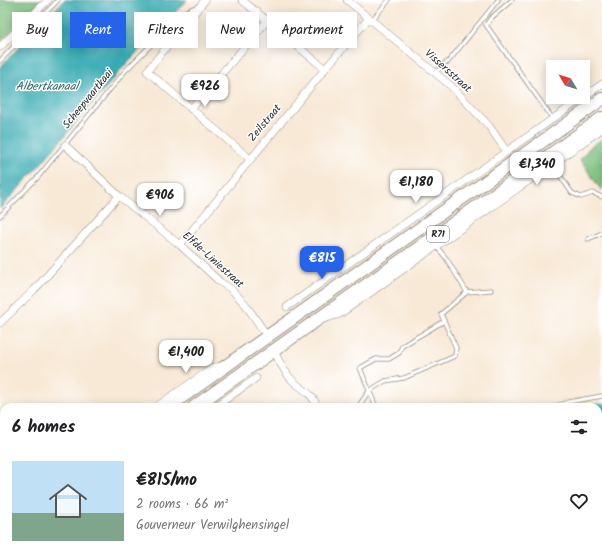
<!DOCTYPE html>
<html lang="en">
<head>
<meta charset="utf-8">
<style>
	:root { --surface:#fff; --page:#f2f2f2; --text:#202124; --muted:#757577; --accent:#2563eb }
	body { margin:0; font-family:Kalam,sans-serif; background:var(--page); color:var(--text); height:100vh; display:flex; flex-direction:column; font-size:15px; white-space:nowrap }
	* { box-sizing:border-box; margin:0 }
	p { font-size:13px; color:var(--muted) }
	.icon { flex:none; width:22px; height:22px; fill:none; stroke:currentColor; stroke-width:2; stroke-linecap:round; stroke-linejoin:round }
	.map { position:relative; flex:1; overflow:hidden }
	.side { position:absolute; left:0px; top:403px; width:602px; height:156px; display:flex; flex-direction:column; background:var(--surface); border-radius:12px 12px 0 0; box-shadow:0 2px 10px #0003 }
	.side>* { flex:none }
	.top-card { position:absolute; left:12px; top:12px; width:400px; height:36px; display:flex; gap:8px }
	.needle { width:26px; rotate:308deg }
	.buttons { position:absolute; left:546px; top:60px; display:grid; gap:8px }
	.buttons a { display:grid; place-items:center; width:44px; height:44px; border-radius:0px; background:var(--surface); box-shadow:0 2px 10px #0003; font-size:20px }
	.price { position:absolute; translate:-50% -34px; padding:0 9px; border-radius:8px; background:#fff; color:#222; font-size:13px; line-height:26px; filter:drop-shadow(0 1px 2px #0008) }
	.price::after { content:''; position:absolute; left:50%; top:24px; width:12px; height:9px; margin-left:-6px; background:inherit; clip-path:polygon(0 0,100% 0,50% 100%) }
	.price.on { background:var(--accent); color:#fff }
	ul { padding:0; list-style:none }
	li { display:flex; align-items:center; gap:12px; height:100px; padding:0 12px }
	li span { display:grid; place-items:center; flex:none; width:112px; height:80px; border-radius:0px; color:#555 }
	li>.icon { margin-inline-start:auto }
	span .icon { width:48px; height:48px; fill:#fffc; stroke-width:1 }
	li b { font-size:17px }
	h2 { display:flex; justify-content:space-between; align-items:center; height:48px; padding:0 12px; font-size:17px }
	.chip { padding:0 14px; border-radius:0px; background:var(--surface); box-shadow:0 2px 10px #0003; font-size:14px; line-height:36px }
	.chip.on { background:var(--accent); color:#fff }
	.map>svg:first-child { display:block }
	.green { fill:#9bde95; stroke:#638460 }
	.forest { fill:#7cbd7e; stroke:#547454 }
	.water { fill:#38abb2; stroke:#326b6e }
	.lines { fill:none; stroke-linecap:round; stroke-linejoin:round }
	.river { stroke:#38abb2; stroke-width:13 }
	.service-casing { stroke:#928a80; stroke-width:5 }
	.minor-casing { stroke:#928a80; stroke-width:8 }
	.trunk-casing { stroke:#928a80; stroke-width:14 }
	.service { stroke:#fff; stroke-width:3.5 }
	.minor { stroke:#fff; stroke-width:7 }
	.trunk { stroke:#fff; stroke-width:12 }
	.labels { text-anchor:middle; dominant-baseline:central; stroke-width:3; stroke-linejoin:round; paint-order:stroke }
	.shield { fill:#fff; stroke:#6b6b6b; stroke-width:1 }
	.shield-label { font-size:10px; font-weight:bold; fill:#2b2b2b }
	.street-label { font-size:11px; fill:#2b2b2b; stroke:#fff }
	.water-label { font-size:12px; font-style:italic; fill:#316568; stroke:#fff }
</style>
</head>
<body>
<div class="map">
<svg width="602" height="559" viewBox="0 0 602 559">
	<rect width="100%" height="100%" fill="#fff"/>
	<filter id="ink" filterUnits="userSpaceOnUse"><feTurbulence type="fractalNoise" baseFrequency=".025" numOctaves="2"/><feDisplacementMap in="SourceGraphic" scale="8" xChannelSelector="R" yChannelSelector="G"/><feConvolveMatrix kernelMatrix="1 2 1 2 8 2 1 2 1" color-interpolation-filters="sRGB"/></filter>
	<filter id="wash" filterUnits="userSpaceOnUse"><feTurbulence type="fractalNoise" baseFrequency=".012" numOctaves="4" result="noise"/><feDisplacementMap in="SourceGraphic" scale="16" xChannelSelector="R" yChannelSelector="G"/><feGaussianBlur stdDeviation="0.9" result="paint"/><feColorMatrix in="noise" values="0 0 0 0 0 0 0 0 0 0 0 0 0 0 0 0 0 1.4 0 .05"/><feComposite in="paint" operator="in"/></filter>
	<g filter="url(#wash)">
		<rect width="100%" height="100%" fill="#f8e9d6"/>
		<path class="green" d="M602,421V559H454L452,555H598V422Z"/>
		<path class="forest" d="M0,0H43L0,42Z
			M602,139V191L580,160L589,148Z
			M471,555H504L494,559H471Z"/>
		<path class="water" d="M64,0H187L127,63L39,166L0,209V67Z"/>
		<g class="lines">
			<path class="river" d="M598,410H602
				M302,559L309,555"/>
		</g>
	</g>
	<g filter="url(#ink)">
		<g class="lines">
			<defs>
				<path id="service" d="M512,0L491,18L486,25L553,119
					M372,20L389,0
					M0,61L58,0
					M436,73L443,64L448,62L498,0
					M552,164L572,193L581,197L593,193L602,197
					M0,216L38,177L126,70L184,12L198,6
					M588,239L602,233
					M467,292L491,290
					M358,407L369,391L385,381L404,378L455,356L456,348L441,314L467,292L446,258L436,246
					M376,407L360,368L376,359H389L399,353L402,346L444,321
					M553,407L568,402L602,396
					M0,420L4,424
					M142,559L140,557L143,555"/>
				<path id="minor" d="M205,0L147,71L250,159
					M242,0L325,69
					M347,0L451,86L489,126L507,152
					M0,47L48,0
					M191,109L267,21
					M65,145L119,196L180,245L220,282L231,289L246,305L267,336
					M180,245L325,69L369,18
					M287,307L602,84
					M324,319L340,314L602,129
					M0,323L35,289L119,196
					M274,351C279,361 284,372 292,380C301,389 313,393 317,407
					M156,407L214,367L223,366
					M215,407L256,378
					M0,510L4,507
					M365,555L367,559
					M0,559L6,555"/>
				<path id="trunk" d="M168,407L602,99
					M194,407L602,118
					M0,526L4,523
					M0,544L4,542"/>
			</defs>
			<use href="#service" class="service-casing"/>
			<use href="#minor" class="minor-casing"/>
			<use href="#trunk" class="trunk-casing"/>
			<use href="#service" class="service"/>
			<use href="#minor" class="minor"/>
			<use href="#trunk" class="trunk"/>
		</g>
	</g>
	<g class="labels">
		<rect class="shield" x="427" y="226" width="22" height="16" rx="3"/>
		<g class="shield-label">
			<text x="438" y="234">R71</text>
		</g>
		<g class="street-label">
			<text transform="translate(448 71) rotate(42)">Vissersstraat</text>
			<text transform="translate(88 99) rotate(-51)">Scheepvaartkaai</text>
			<text transform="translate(265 123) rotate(-50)">Zeilstraat</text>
			<text transform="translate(213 260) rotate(42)">Elfde-Liniestraat</text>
		</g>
		<g class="water-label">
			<text x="47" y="86">Albertkanaal</text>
		</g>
	</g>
</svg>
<div class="buttons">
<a><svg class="needle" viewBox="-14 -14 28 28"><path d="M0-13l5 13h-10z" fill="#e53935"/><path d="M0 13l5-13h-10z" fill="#757577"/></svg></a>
</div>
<b class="price" style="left:205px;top:108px">€926</b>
<b class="price" style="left:537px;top:186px">€1,340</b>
<b class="price" style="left:416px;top:204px">€1,180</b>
<b class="price" style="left:160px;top:217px">€906</b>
<b class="price on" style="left:322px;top:280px">€815</b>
<b class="price" style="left:186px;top:374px">€1,400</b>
<div class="top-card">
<a class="chip">Buy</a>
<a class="chip on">Rent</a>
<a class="chip">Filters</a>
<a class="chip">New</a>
<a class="chip">Apartment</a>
</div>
<section class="side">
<h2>6 homes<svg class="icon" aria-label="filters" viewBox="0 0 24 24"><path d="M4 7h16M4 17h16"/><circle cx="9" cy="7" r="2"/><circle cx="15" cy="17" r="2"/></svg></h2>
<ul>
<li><span style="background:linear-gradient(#bfe0f5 65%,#7fa58c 0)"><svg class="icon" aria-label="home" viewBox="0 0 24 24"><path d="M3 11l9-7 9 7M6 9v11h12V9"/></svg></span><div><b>€815/mo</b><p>2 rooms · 66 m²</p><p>Gouverneur Verwilghensingel</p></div><svg class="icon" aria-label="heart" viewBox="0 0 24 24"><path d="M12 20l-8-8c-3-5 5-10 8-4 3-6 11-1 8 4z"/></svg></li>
</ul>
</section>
</div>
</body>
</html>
